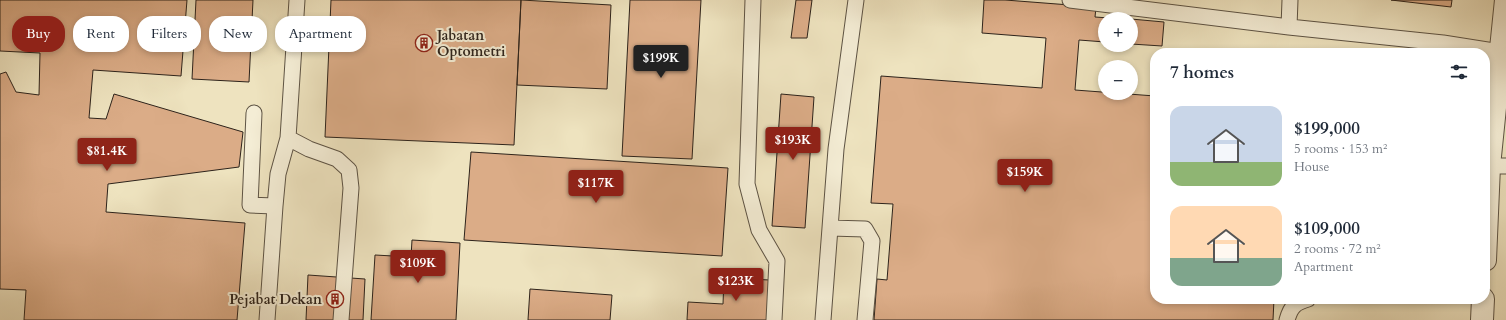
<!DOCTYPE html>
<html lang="en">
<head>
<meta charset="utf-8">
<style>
	:root { --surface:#fff; --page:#f2f2f3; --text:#1f2937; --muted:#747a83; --accent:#8f2418 }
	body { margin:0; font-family:Cardo,serif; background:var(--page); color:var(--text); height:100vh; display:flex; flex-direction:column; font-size:15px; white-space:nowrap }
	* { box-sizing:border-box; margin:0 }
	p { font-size:13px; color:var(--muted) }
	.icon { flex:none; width:22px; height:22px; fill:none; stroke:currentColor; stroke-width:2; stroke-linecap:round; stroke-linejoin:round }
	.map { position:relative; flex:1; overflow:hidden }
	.drawer { position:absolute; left:1150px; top:48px; width:340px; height:256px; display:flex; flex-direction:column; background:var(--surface); border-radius:16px; box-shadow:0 2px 6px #0003 }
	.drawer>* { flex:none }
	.top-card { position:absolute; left:12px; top:16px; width:380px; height:36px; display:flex; gap:8px }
	.controls { position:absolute; left:1098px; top:12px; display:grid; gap:8px }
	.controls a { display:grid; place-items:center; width:40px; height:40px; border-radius:50%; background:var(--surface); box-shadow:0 2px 6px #0003; font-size:20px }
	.price { position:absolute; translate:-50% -34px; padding:0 9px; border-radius:4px; background:var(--accent); color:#fff; font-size:13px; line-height:26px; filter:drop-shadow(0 1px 2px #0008) }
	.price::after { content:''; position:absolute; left:50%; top:24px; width:12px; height:9px; margin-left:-6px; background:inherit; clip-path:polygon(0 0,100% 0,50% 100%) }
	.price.selected { background:#222; color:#fff }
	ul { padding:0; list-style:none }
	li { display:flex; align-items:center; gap:12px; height:100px; padding:0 20px }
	li span { display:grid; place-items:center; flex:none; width:112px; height:80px; border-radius:12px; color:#555 }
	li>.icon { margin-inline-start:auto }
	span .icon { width:48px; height:48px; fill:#fffc; stroke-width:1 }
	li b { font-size:17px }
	h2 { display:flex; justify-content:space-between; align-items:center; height:48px; padding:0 20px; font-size:17px }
	.chip { padding:0 14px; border-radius:16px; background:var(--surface); box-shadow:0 2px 6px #0003; font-size:14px; line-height:36px }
	.chip.selected { background:var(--accent); color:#fff }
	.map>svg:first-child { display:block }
	.building { fill:#dbac87; stroke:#2d231b }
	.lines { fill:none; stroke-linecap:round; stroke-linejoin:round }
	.service-casing { stroke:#5d5344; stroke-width:17 }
	.minor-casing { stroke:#5d5344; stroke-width:24 }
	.service { stroke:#f4edd5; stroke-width:15 }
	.minor { stroke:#f4edd5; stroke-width:22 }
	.labels { text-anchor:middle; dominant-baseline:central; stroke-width:4; stroke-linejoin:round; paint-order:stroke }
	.poi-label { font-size:14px; font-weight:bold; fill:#2d231b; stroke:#f4edd5; text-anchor:start }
</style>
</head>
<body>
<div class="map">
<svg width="1506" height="320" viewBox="0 0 1506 320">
	<rect width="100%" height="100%" fill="#eee3bf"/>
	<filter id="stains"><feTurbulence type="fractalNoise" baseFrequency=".005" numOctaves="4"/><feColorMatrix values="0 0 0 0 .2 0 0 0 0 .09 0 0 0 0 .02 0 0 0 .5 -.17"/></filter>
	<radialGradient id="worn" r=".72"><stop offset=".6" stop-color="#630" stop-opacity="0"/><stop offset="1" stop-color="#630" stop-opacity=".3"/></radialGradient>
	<path class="building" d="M0,0H187L181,76L93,70L89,118L106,119L114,94L243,132L239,167L108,184L106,212L245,223L237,320H24L26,290L0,289V74L6,72L16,92L39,95L40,53L0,51Z
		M196,0H253L249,82L192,79Z
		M331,0H521L514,145L325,137Z
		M521,0L611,5L607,89L517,85Z
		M630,0H701L692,159L622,156Z
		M796,0H812L807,38H791Z
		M984,0H1005L1096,7L1095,17L1124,19H1105V42L1079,40L1075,90L1155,96V299H1274L1273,320H874L877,279L887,280L893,204L871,203L881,76L1042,88L1046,38L982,33Z
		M1391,0H1452L1451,7Z
		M1131,19L1164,22L1162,46L1131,44Z
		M781,94L814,97L805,228L772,226Z
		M471,152L728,168L722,256L464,240Z
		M412,240L460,243L456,320H371L375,255L411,257Z
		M308,275L365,279L363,320H306Z
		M724,278L770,280L768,320H687L688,302L723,304Z
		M530,289L612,295L610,320H528Z"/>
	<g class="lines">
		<defs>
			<path id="service" d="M753,0L747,184L759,230L777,261L774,320
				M1070,0L1289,27L1443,43L1500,52
				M1289,27L1290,0
				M254,113L250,205L275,206L267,320
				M288,138L309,149L337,159L349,170L351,188L341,320
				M1489,166H1506
				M275,206L278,174L288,138L297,0
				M830,228L865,229L872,241L865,320
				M823,320L836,149L856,0
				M1287,320C1291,306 1295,303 1308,299"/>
			<path id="minor" d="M1485,260L1489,166L1506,0
				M1482,320L1483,299"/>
		</defs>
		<use href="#service" class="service-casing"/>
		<use href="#minor" class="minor-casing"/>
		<use href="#service" class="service"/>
		<use href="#minor" class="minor"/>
	</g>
	<defs>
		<symbol id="building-ring" viewBox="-11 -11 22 22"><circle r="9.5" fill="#f4edd5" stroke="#8f2418" stroke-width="1.5"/><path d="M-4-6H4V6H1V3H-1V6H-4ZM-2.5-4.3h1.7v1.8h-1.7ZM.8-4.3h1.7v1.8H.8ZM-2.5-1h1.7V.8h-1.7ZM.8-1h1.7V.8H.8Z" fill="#8f2418"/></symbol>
	</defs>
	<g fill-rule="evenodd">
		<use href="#building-ring" x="414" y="33" width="20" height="20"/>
		<use href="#building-ring" x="325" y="289" width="20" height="20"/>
	</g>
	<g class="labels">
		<g class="poi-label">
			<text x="437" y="35">Jabatan<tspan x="437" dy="16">Optometri</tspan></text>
			<text x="322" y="299" text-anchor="end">Pejabat Dekan</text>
		</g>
	</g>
	<rect width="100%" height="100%" filter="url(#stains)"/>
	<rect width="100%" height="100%" fill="url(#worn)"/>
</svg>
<div class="controls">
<a>+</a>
<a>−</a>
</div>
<b class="price selected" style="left:661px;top:79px">$199K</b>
<b class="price" style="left:793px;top:161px">$193K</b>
<b class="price" style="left:107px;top:172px">$81.4K</b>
<b class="price" style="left:1025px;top:193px">$159K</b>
<b class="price" style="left:596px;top:204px">$117K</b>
<b class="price" style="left:418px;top:284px">$109K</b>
<b class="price" style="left:736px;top:302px">$123K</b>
<div class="top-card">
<a class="chip selected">Buy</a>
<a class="chip">Rent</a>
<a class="chip">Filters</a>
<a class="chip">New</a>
<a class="chip">Apartment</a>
</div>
<section class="drawer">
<h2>7 homes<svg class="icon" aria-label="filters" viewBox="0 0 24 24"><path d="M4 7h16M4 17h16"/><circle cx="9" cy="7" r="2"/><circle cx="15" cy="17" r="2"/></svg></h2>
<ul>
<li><span style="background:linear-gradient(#c9d6e8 70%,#8fb573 0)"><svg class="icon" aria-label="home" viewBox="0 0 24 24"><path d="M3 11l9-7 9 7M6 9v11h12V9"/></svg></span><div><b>$199,000</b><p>5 rooms · 153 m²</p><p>House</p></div></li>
<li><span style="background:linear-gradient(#ffd9b3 65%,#7fa58c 0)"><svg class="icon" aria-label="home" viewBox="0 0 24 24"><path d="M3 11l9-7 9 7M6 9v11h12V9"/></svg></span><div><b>$109,000</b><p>2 rooms · 72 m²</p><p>Apartment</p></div></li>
</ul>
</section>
</div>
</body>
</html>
